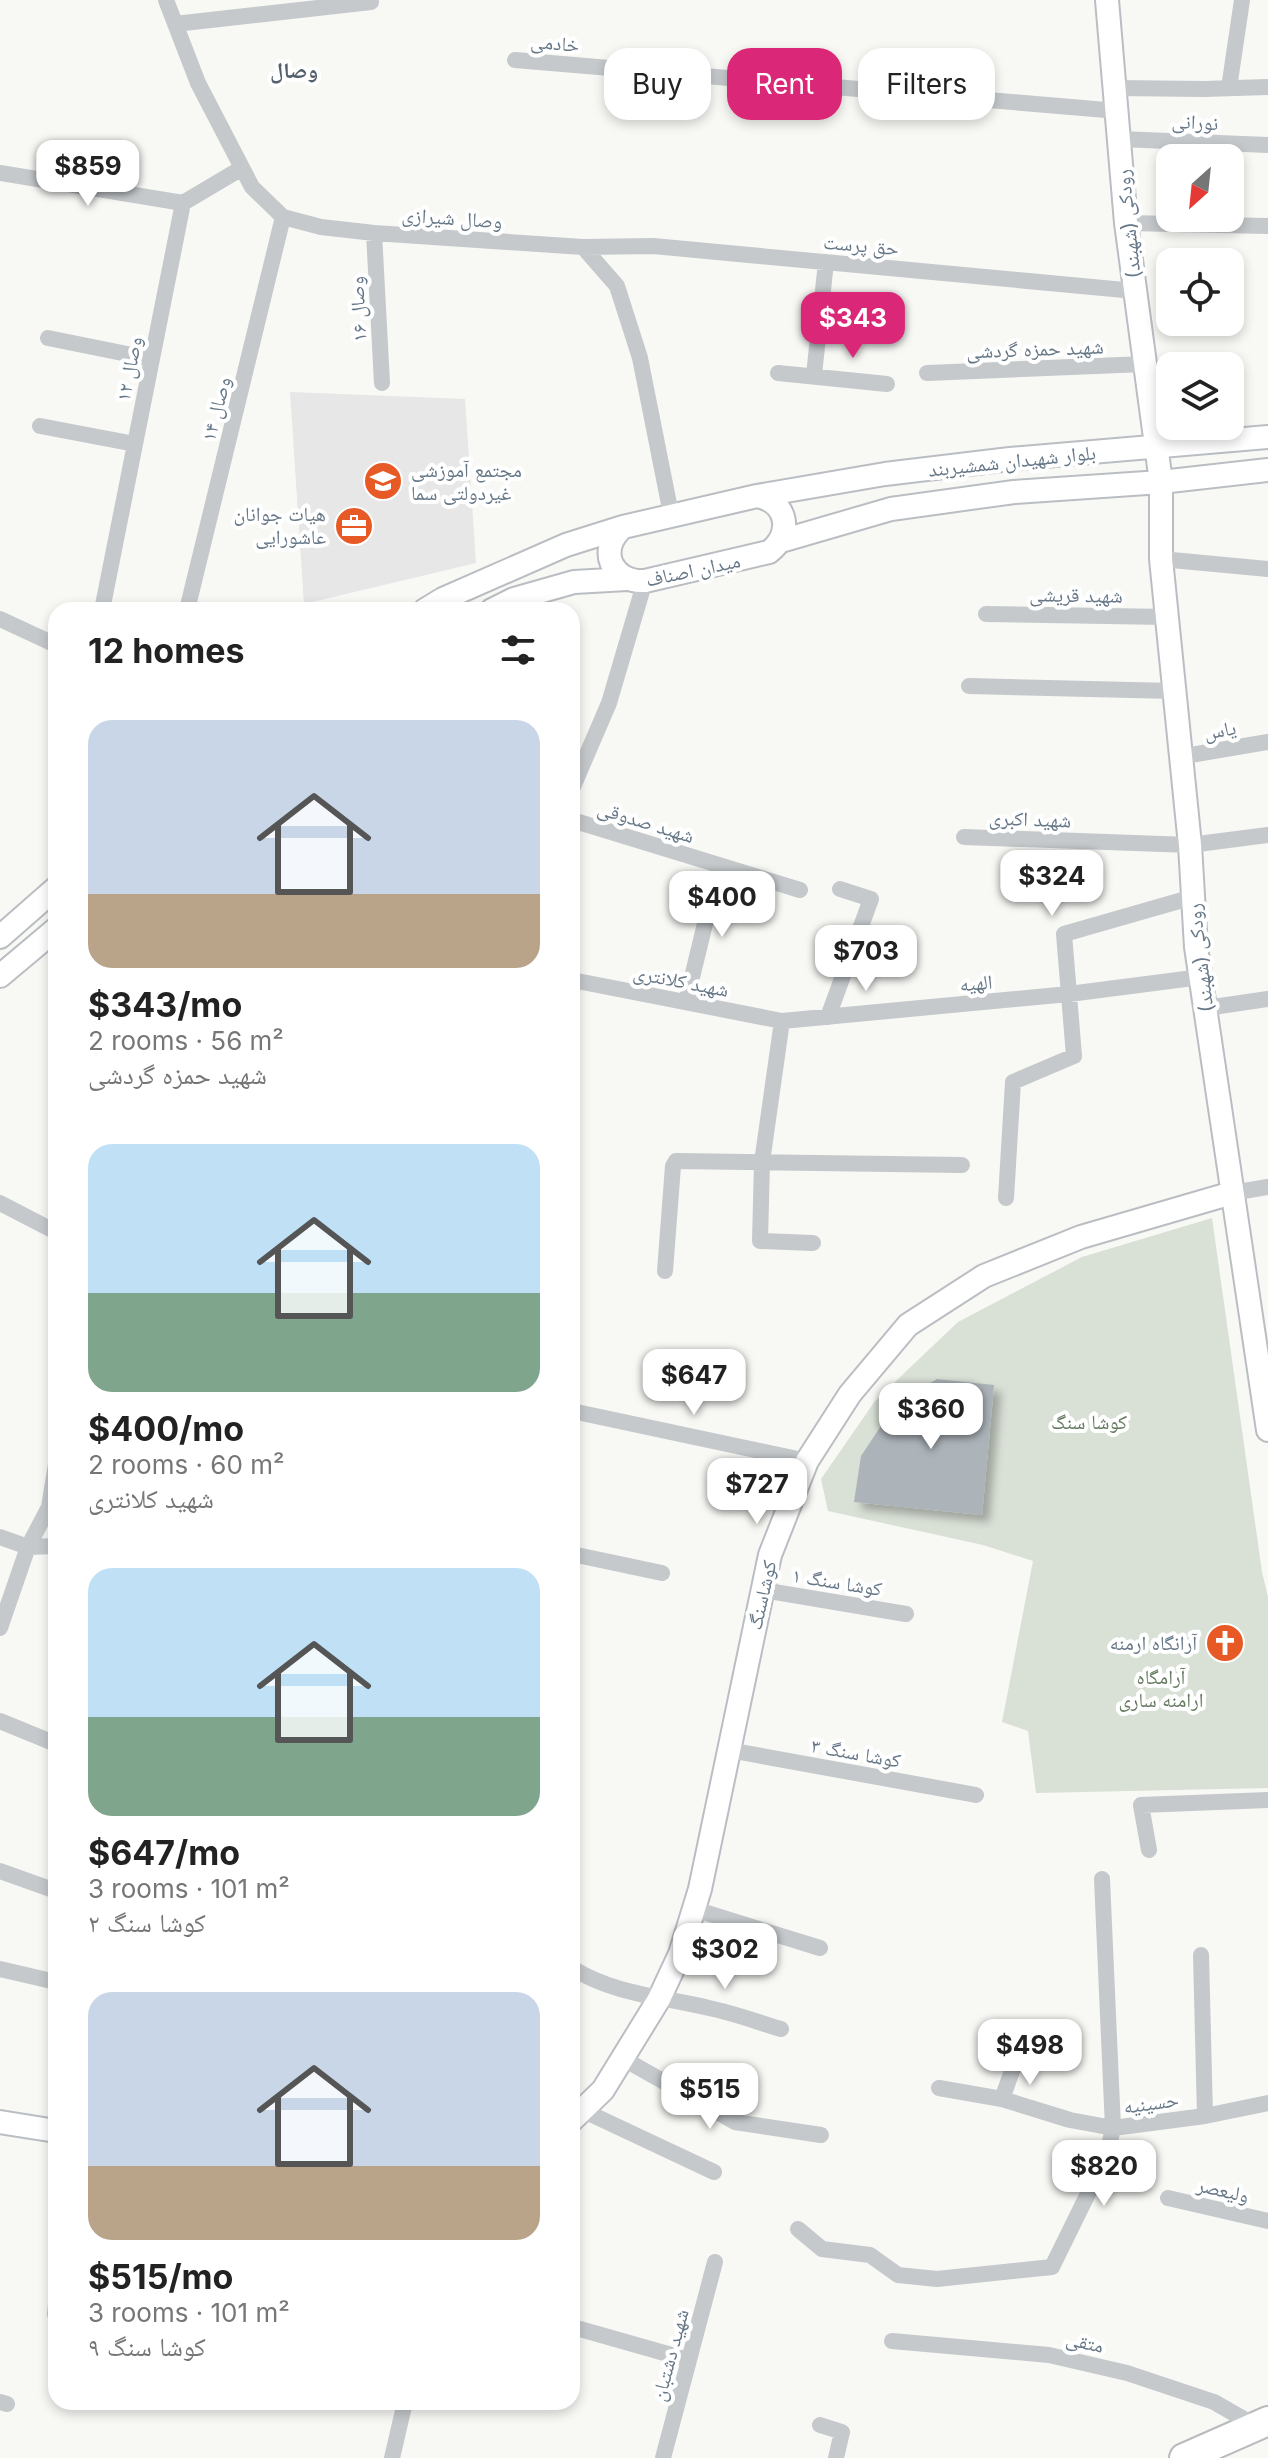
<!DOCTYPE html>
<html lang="en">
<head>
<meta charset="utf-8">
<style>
	:root { --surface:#fff; --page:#f6f6f6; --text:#222; --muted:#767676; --accent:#db2777 }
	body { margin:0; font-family:Inter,"Noto Naskh Arabic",sans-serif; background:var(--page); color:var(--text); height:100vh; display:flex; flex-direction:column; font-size:30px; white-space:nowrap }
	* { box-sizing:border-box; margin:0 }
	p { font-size:26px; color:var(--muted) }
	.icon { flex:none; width:44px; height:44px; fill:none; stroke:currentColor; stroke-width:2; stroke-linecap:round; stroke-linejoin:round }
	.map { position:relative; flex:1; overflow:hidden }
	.panel { position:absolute; left:48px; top:602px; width:532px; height:1808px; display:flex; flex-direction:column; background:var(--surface); border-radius:24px; box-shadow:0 4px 12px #0003 }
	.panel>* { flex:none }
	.guide { position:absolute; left:604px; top:48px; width:544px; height:72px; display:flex; gap:16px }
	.needle { width:52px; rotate:207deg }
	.buttons { position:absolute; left:1156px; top:144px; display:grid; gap:16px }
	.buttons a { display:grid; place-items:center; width:88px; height:88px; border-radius:16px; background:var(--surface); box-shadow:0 4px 12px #0003; font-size:40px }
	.price { position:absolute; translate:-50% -68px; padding:0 18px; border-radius:16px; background:#fff; color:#222; font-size:26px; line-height:52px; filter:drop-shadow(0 2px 4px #0008) }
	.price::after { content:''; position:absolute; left:50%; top:48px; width:24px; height:18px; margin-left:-12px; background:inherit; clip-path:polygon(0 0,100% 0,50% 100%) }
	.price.selected { background:var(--accent); color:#fff }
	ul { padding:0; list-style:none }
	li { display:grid; align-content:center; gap:16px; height:424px; padding:0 40px }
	li span { display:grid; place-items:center; height:248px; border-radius:24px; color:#555 }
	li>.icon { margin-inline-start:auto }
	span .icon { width:144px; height:144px; fill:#fffc; stroke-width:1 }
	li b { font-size:34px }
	h2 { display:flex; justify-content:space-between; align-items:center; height:96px; padding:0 40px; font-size:34px }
	.chip { padding:0 28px; border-radius:24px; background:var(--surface); box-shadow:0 4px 12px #0003; font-size:28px; line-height:72px }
	.chip.selected { background:var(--accent); color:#fff }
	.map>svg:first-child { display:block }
	.built { fill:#e6e7e6 }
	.green { fill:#d9e0d6 }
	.building { fill:#acb4ba; filter:url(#shadow) }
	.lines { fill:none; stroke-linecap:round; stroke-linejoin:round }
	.secondary-casing { stroke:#babec3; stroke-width:26 }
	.highway-casing { stroke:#b8bbbe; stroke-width:32 }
	.street { stroke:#c5c9cc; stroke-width:16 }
	.secondary { stroke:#fff; stroke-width:22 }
	.highway { stroke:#fff; stroke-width:28 }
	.labels { text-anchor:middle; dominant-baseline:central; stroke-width:8; stroke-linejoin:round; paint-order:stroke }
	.street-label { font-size:20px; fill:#667787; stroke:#fff }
	.poi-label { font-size:20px; fill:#667787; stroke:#fff; text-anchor:end }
	.park-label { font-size:20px; fill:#657961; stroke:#fff }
	.neighbourhood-label { font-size:22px; font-weight:bold; fill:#54606c; stroke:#fff }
</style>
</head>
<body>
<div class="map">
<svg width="1268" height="2458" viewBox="0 0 1268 2458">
	<defs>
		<filter id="shadow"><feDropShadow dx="7" dy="7" stdDeviation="4" flood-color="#0004"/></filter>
	</defs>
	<rect width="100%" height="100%" fill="#f8f8f5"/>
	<path class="built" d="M290,392L465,399L476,563L304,604Z"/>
	<path class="green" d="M1212,1218L1262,1572L1268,1597V1788L1036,1793L1028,1731L1002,1722L1033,1561L983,1545L828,1511L821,1479L875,1401L958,1322L1082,1257Z"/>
	<path class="building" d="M937,1379L994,1385L982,1515L854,1502L861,1456L895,1405Z"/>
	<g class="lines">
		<defs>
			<path id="secondary" d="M1107,0L1126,223L1161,482V559L1190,845L1196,947L1268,1430
				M757,496L885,474L1010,459L1268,437
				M757,496C788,502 793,534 769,552L645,581C611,583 597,549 623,527Z
				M781,541L891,509L1014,492L1161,482L1268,470
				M425,610L443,599L566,545L623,527
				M492,610L514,599L574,582L627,579
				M0,937L56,888
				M0,976L56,929
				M572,2120L603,2090L659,1999L680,1954L700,1889L770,1555L807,1461L850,1394L908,1325L984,1276L1081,1237L1232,1193
				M0,2122L56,2131"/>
			<path id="highway" d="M1184,2458L1268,2421"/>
		</defs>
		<use href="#secondary" class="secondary-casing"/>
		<use href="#highway" class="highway-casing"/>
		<path class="street" d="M166,0L198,83L252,187L283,217L321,227L374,233L583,247L653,246L1135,291
			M175,24L371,2
			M515,60L1118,111
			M1116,88L1204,89L1268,87
			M1229,88L1242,0
			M1120,139L1268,145
			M0,173L183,203
			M1126,223L1268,226
			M374,233L382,383
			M583,247L617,286L640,358L671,514
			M48,338L152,359
			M778,373L887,384
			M927,373L1145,364
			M814,375L826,262
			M40,426L135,444
			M1161,559L1268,569
			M102,610L183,203L242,168
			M187,610L283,217
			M986,614L1167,617
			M0,619L56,645
			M969,686L1173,691
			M1179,757L1268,742
			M572,789L609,703L645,581
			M572,820L800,890
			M964,837L1190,845L1268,835
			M572,980L782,1021
			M686,1002L719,866
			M1206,1008L1268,999
			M828,1017L871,899L840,889
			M1232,1193L1268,1187
			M1006,1198L1013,1082L1074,1056L1064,934L1193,897
			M0,1203L56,1232
			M813,1243L760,1241L762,1162L782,1021L1069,994L1201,977
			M665,1271L673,1166L676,1161L962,1165
			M572,1411L807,1461
			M0,1537L28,1547L56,1546
			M572,1554L662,1573
			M762,1590L906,1614
			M0,1628L28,1547L49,1507L56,1464
			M0,1721L56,1744
			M729,1750L976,1795
			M1149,1850L1141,1805L1268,1800
			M0,1871L56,1891
			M694,1909L820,1948
			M1201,1955L1205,2116
			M572,1968C613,1994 663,1997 709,2008C734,2013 757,2022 781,2029
			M0,1969L56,1982
			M622,2058L735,2122L821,2135
			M939,2088L1002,2099L1070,2120L1113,2128L1102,1879
			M1002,2099L1017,2057
			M582,2110L714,2172
			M1168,2198L1268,2221
			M798,2229L822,2249L870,2255L898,2275L937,2279L1052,2267L1107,2155L1113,2128L1205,2116L1268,2103
			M55,2314L56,2304
			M580,2329L689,2360
			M892,2341L1049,2355L1127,2373L1214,2402L1256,2426
			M0,2402L7,2404
			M820,2425L842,2432L836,2458
			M392,2458L405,2402
			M663,2458L715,2262"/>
		<use href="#secondary" class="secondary"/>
		<use href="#highway" class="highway"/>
	</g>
	<defs>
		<symbol id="university-disc" viewBox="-11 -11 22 22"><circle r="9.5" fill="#e75a26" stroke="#fff"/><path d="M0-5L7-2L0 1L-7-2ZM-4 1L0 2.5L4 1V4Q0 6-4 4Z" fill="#fff"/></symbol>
		<symbol id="office-disc" viewBox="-11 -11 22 22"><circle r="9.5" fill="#e75a26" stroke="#fff"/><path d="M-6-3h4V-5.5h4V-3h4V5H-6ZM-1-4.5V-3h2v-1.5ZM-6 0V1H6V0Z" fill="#fff"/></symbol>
		<symbol id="church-disc" viewBox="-11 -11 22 22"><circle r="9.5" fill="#e75a26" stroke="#fff"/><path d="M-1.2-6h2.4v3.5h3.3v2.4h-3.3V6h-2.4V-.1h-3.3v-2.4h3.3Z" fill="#fff"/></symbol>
	</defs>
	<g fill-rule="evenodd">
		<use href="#university-disc" x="361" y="459" width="44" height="44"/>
		<use href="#office-disc" x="332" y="504" width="44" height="44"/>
		<use href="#church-disc" x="1203" y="1621" width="44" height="44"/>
	</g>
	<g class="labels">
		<g class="street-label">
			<text transform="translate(555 43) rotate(5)">خادمی</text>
			<text transform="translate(1195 122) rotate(3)">نورانی</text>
			<text transform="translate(452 218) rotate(4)">وصال شیرازی</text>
			<text transform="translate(1128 224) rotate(-96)">رودکی (شهبند)</text>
			<text transform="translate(861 245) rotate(5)">حق پرست</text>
			<text transform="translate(358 309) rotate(-93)">وصال ۱۶</text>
			<text transform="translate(1035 349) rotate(-2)">شهید حمزه گردشی</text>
			<text transform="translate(129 369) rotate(-79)">وصال ۱۲</text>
			<text transform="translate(216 409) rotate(-76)">وصال ۱۴</text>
			<text transform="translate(1012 461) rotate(-6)">بلوار شهیدان شمشیربند</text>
			<text transform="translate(693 570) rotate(-12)">میدان اصناف</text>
			<text transform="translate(1076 595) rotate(1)">شهید قریشی</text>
			<text transform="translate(1220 730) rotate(-10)">یاس</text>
			<text transform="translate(1030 819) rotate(2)">شهید اکبری</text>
			<text transform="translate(646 822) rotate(17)">شهید صدوقی</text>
			<text transform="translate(1200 958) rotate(-97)">رودکی (شهبند)</text>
			<text transform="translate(681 981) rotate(11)">شهید کلانتری</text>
			<text transform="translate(976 983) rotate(-5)">الهیه</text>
			<text transform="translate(837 1582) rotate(9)">کوشا سنگ ۱</text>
			<text transform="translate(762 1595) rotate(-77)">کوشاسنگ</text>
			<text transform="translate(856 1753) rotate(10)">کوشا سنگ ۳</text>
			<text transform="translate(1151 2103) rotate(-8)">حسینیه</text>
			<text transform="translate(1223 2190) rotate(13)">ولیعصر</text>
			<text transform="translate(1085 2342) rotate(13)">متقی</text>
			<text transform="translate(670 2355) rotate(-75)">شهید دشتبان</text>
		</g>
		<g class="poi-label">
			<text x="411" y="470" text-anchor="start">مجتمع آموزشی<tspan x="411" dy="23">غیردولتی سما</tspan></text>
			<text x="326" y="514">هیات جوانان<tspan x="326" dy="23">عاشورایی</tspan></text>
			<text x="1197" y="1643">آرانگاه ارمنه</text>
		</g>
		<g class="park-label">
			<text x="1089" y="1422">کوشا سنگ</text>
			<text x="1161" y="1677">آرامگاه<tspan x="1161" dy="23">ارامنه ساری</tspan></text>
		</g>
		<g class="neighbourhood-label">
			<text x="294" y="70">وصال</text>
		</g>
	</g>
</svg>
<div class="buttons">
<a><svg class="needle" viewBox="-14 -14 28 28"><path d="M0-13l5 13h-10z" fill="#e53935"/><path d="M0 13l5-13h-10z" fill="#767676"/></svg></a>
<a><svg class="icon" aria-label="locate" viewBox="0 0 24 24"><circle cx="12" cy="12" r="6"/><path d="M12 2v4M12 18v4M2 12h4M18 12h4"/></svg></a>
<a><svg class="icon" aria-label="layers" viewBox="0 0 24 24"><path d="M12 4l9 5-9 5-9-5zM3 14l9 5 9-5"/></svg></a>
</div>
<b class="price" style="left:88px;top:208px">$859</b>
<b class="price selected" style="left:853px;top:360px">$343</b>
<b class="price" style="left:1052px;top:918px">$324</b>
<b class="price" style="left:722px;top:939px">$400</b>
<b class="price" style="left:866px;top:993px">$703</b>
<b class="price" style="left:694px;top:1417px">$647</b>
<b class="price" style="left:931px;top:1451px">$360</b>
<b class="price" style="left:757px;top:1526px">$727</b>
<b class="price" style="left:725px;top:1991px">$302</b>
<b class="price" style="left:1030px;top:2087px">$498</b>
<b class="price" style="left:710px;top:2131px">$515</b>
<b class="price" style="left:1104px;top:2208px">$820</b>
<div class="guide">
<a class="chip">Buy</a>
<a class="chip selected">Rent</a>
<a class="chip">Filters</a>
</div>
<section class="panel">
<h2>12 homes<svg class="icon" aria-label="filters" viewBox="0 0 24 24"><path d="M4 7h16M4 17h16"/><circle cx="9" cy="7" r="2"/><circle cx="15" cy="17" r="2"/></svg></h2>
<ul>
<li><span style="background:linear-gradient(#c9d6e8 70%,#b9a48a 0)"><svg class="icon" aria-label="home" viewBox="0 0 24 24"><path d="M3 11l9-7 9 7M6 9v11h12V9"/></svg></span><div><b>$343/mo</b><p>2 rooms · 56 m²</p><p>شهید حمزه گردشی</p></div></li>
<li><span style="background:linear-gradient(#bfe0f5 60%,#7fa58c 0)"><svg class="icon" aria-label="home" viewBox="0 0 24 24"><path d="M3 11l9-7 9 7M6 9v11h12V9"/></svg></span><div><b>$400/mo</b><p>2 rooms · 60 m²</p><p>شهید کلانتری</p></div></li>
<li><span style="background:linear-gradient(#bfe0f5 60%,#7fa58c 0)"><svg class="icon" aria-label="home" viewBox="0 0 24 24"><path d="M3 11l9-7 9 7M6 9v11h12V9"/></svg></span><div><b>$647/mo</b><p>3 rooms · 101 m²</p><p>کوشا سنگ ۲</p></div></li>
<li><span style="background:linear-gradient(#c9d6e8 70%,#b9a48a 0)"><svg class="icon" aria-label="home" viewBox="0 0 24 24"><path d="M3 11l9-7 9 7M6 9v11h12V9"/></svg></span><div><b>$515/mo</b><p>3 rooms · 101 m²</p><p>کوشا سنگ ۹</p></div></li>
</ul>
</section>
</div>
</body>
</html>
